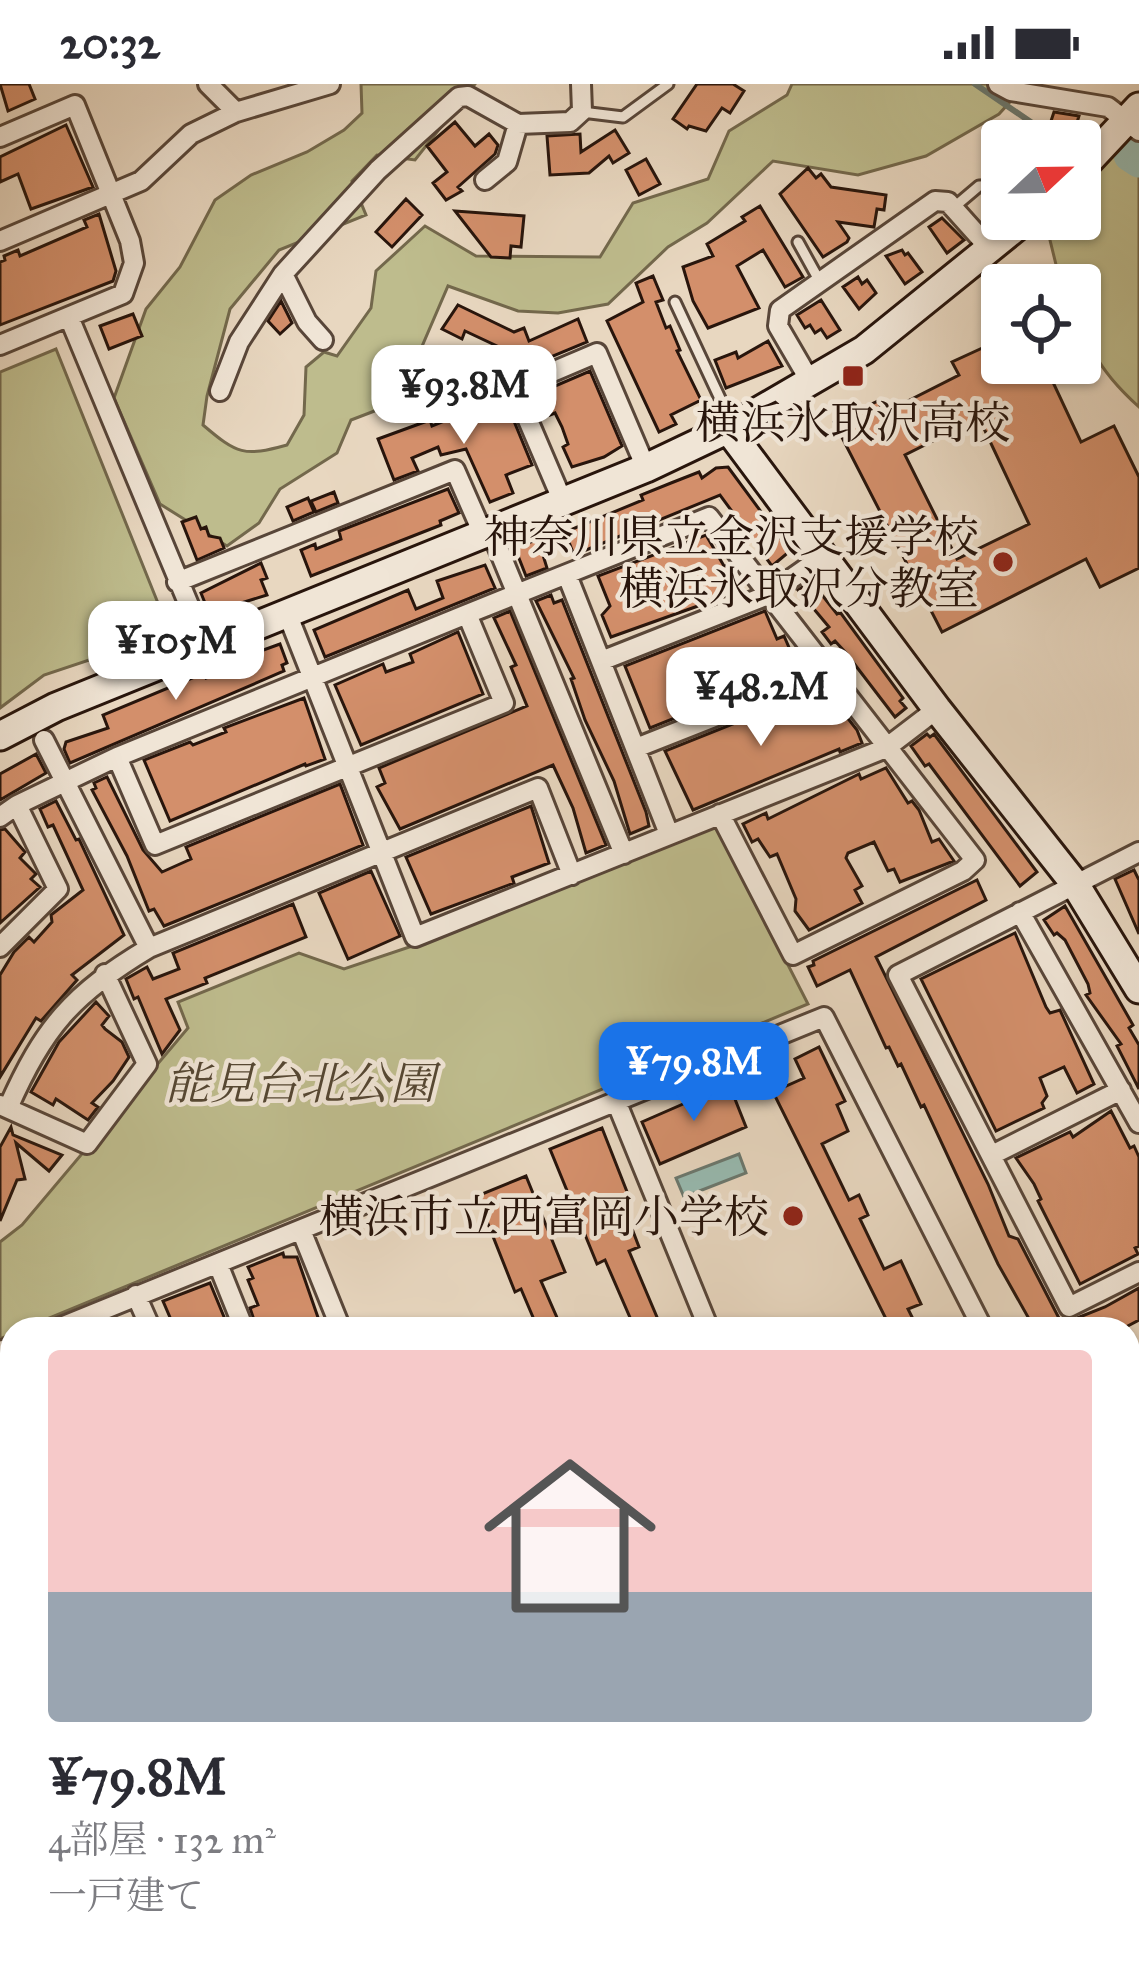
<!DOCTYPE html>
<html lang="ja">
<head>
<meta charset="utf-8">
<style>
	:root { --surface:#fff; --page:#f7f7f7; --text:#2b2b33; --muted:#7c7c81; --line:#e1e1e2; --accent:#1a73e8 }
	body { margin:0; font-family:"IM FELL Great Primer","Noto Serif JP",serif; background:var(--page); color:var(--text); height:100vh; display:flex; flex-direction:column; font-size:45px; white-space:nowrap }
	* { box-sizing:border-box; margin:0 }
	p { font-size:39px; color:var(--muted) }
	.icon { flex:none; width:66px; height:66px; fill:none; stroke:currentColor; stroke-width:2; stroke-linecap:round; stroke-linejoin:round }
	.map { position:relative; flex:1; overflow:hidden }
	.sheet { position:absolute; left:0px; top:1233px; width:1140px; height:663px; display:flex; flex-direction:column; background:var(--surface); border-radius:36px 36px 0 0; box-shadow:0 3px 9px #0004 }
	.sheet>* { flex:none }
	.needle { width:78px; rotate:68deg }
	.fabs { position:absolute; left:981px; top:36px; display:grid; gap:24px }
	.fabs a { display:grid; place-items:center; width:120px; height:120px; border-radius:12px; background:var(--surface); box-shadow:0 3px 9px #0004; font-size:60px }
	.price { position:absolute; translate:-50% -102px; padding:0 27px; border-radius:24px; background:#fff; color:#222; font-size:39px; line-height:78px; filter:drop-shadow(0 3px 6px #0008) }
	.price::after { content:''; position:absolute; left:50%; top:72px; width:36px; height:27px; margin-left:-18px; background:inherit; clip-path:polygon(0 0,100% 0,50% 100%) }
	.price.current { background:var(--accent); color:#fff }
	ul { padding:0; list-style:none }
	li { display:grid; align-content:center; gap:24px; height:636px; padding:0 48px }
	li+li { border-top:3px solid var(--line) }
	li span { display:grid; place-items:center; height:372px; border-radius:12px; color:#555 }
	li>.icon { margin-inline-start:auto }
	span .icon { width:216px; height:216px; fill:#fffc; stroke-width:1 }
	li b { font-size:51px }
	.status { display:flex; justify-content:space-between; align-items:center; height:84px; padding:0 60px; background:var(--surface); direction:ltr }
	.status svg { height:33px; fill:currentColor }
	.map>svg:first-child { display:block }
	.green { fill:#bebc8d; stroke:#73684c; stroke-width:3 }
	.water { fill:#97bab0; stroke:#6b786e; stroke-width:3 }
	.lines { fill:none; stroke-linecap:round; stroke-linejoin:round }
	.stream { stroke:#6b786e; stroke-width:6 }
	.river { stroke:#97bab0; stroke-width:33 }
	.building { fill:#d38f6b; stroke:#28150c; stroke-width:3; fill-rule:evenodd }
	.lane-casing { stroke:#584639; stroke-width:15 }
	.street-casing { stroke:#584639; stroke-width:24 }
	.secondary-casing { stroke:#28150c; stroke-width:33 }
	.lane { stroke:#f0e5d6; stroke-width:9 }
	.street { stroke:#f0e5d6; stroke-width:18 }
	.secondary { stroke:#f0e5d6; stroke-width:27 }
	.poi-dot { fill:#8f2418; stroke:#f0e5d6; stroke-width:4.5 }
	.labels { text-anchor:middle; dominant-baseline:central; stroke-width:9; stroke-linejoin:round; paint-order:stroke }
	.poi-label { font-size:45px; fill:#28150c; stroke:#f0e5d6; text-anchor:end }
	.park-label { font-size:45px; font-style:italic; fill:#554733; stroke:#f0e5d6 }
</style>
</head>
<body>
<div class="status"><b>20:32</b><svg viewBox="0 0 49 12"><path d="M0 12V9h3v3zM5 12V6h3v6zM10 12V3h3v9zM15 12V0h3v12zM26 1h20v11H26zM47 4h2v5h-2z"/></svg></div>
<div class="map">
<svg width="1139" height="1895" viewBox="0 0 1139 1895">
	<rect width="100%" height="100%" fill="#e8d7c0"/>
	<filter id="stains"><feTurbulence type="fractalNoise" baseFrequency=".00167" numOctaves="4"/><feColorMatrix values="0 0 0 0 .2 0 0 0 0 .09 0 0 0 0 .02 0 0 0 .5 -.17"/></filter>
	<radialGradient id="worn" r=".72"><stop offset=".6" stop-color="#630" stop-opacity="0"/><stop offset="1" stop-color="#630" stop-opacity=".3"/></radialGradient>
	<path class="green" d="M361,0H475L415,76L377,71L352,97L366,131L279,166L230,225L207,312L203,341C237,370 244,373 287,361L304,331L306,283L324,268L337,272L371,224L376,187L425,142L476,172L600,173L633,119L708,95L729,47L787,11L792,0H1026L999,30L926,72L858,91L773,77L707,139L668,163L608,220L558,229L518,227L448,202L398,318L351,336L337,369L280,405L259,439L227,462L160,420L114,314L146,225L180,183L215,116L251,91L307,68L344,46L362,29Z
		M1081,55L1133,81L1139,91V323C1098,286 1080,256 1080,201H1061L1049,152L1059,135H1080V57H1075Z
		M56,265L170,549L44,591L0,624V288Z
		M715,738L808,920L23,1245H12V1250L0,1255V1158L22,1141L188,944L178,918L299,869L344,885L454,848Z
		M0,1366L12,1396V1470L0,1441Z"/>
	<path class="water" d="M739,1070L746,1089L684,1113L676,1094Z"/>
	<g class="lines">
		<path class="stream" d="M975,0L1038,43L1072,56"/>
		<path class="river" d="M1130,71L1139,77"/>
	</g>
	<path class="building" d="M0,0H29L35,15L8,27Z
		M697,0H733L744,7L730,29L722,24L706,47L689,42L687,45L673,35Z
		M1054,28L1079,32L1075,45L1051,37Z
		M455,38L475,62L489,50L498,61L495,70L458,103L462,107L446,116L433,99L447,88L427,62Z
		M66,41L93,103L31,125L18,90L0,98V73Z
		M615,46L629,69L613,79L609,72L589,89L550,91L547,52L580,50L581,68Z
		M646,75L660,100L639,111L626,86Z
		M808,84L816,94L821,90L831,103L886,111L884,126L877,125L874,143L838,138L849,154L847,158L823,173L780,110Z
		M406,115L422,131L392,163L376,148Z
		M760,122L803,193L785,203L763,166L737,182L759,224L708,244L693,217L683,183L713,172L707,160L745,137L742,133Z
		M455,127L524,132L521,163L511,162L510,174L491,173Z
		M99,130L116,187L113,197L0,241V178L5,176L4,172L18,166L20,172L87,143L84,136Z
		M942,134L964,156L947,169L929,143Z
		M902,166L905,171L908,169L922,188L905,200L886,172Z
		M653,192L663,216L656,218L666,244L670,242L680,266L677,267L701,316L671,331L676,340L659,348L607,237L643,218L636,199Z
		M858,193L862,200L867,196L876,209L859,225L843,203Z
		M821,216L840,246L827,254L821,245L815,249L810,241L805,244L797,231Z
		M281,217L292,239L280,250L268,237Z
		M458,221L514,248L524,244L529,257L578,235L587,258L522,285L512,269L465,247L462,255L442,245Z
		M133,230L142,252L109,265L100,242Z
		M1002,255V279H1044L1081,358L1114,342L1139,393V484L1100,503L1086,475L942,548L834,338L878,317L884,329L959,291L952,278ZM979,334L1029,440L957,475L905,371Z
		M768,257L782,282L726,304L715,276L736,268L738,274Z
		M429,271L443,279L440,285L465,297L464,300L477,310L471,323L415,295Z
		M590,287L622,362L604,373L572,383L563,363L568,360L562,343L555,329L550,331L542,312L550,309L548,305Z
		M507,320L532,381L506,391L513,409L490,418L466,365L441,371L438,363L412,374L418,387L394,396L378,355L430,336L432,342L469,327L464,337Z
		M728,383L790,467L772,482L720,411L574,471L565,448L643,416L641,411L671,399L699,388L702,394L716,384Z
		M448,405L459,429L440,437L441,441L311,492L301,466L315,460L316,465L341,455L339,447Z
		M334,408L338,419L316,428L311,417Z
		M308,414L314,428L293,437L287,423Z
		M196,433L201,445L206,443L209,452L220,454L224,464L197,476L182,438Z
		M706,451L724,482H730L740,507L611,553L602,531L610,522L598,492Z
		M538,455L547,484L526,492L515,464Z
		M261,479L267,494L261,496L267,511L209,529L201,509Z
		M485,481L495,504L325,573L314,546L408,506L416,525L443,514L437,497Z
		M811,497L837,530L840,528L903,614L900,617L906,624L895,633L846,569L835,557L831,560L822,548L829,543L798,506Z
		M551,511L554,519L562,516L646,728L649,742L630,750L614,697L585,636L571,595L574,594L536,517Z
		M510,527L606,761L586,769L573,724L553,681L400,745L377,703L385,699L379,684L527,622L511,583L516,581L494,534Z
		M765,527L777,555L784,552L797,582L756,598L754,594L727,604L730,612L650,644L625,582Z
		M458,548L483,610L361,661L335,601L383,580L386,588L413,578L410,570Z
		M280,560L287,579L282,581L284,587L70,679L64,665L66,658L108,644L103,631L204,589L206,594L257,575L255,569Z
		M825,605L843,633L846,632L857,646L862,659L840,668L839,665L693,726L665,667L750,633L754,642L782,631L778,622Z
		M304,614L325,675L306,682L305,680L170,737L144,676L190,658L193,661L226,648L224,644Z
		M927,650L930,653L934,650L1037,788L1020,802L929,680L925,682L911,662Z
		M36,670L46,689L0,716V690Z
		M886,684L908,719L912,717L919,726L932,758L939,755L954,777L900,798L894,785L888,787L874,758L848,769L846,774L862,802L855,806L862,819L809,846L795,827L796,815L777,770L770,773L758,755L752,758L743,740L766,729L768,735L859,690L861,695Z
		M107,693L143,766L162,788L191,775L186,763L340,700L363,761L164,842L154,825L149,827L127,772L92,706L96,704L94,699Z
		M56,717L76,756L79,755L124,851L72,891L77,896L41,937L36,934L0,993V891L14,868L29,853L34,858L52,838L51,831L83,806L53,741L48,743L40,725Z
		M531,722L549,779L512,793L514,799L431,830L406,773Z
		M5,745L25,768L20,774L36,790L31,795L40,803L0,839V746Z
		M1134,786L1139,796V850L1115,795Z
		M371,787L400,852L348,875L319,809Z
		M977,796L986,816L876,873L988,1100L1009,1152L1018,1155L1062,1240L1105,1223L1139,1204V1236L1122,1245H1003L1028,1233L998,1180L924,1021L921,1023L901,980L898,982L889,963L886,964L850,886L817,902L808,883L814,881L813,877Z
		M293,820L306,853L205,894L207,899L166,915L180,946L162,970L138,913L134,915L126,895L147,883L153,895L179,885L173,869Z
		M1065,822L1133,941L1129,944L1139,961V1005L1117,962L1121,960L1086,911L1090,909L1088,900L1065,856L1057,849L1054,851L1044,836Z
		M1015,849L1046,923L1050,929L1060,926L1094,1000L1077,1009L1064,983L1040,994L1047,1012L1042,1019L1044,1024L996,1047L921,895Z
		M96,918L109,932L102,941L105,945L122,958L129,973L113,997L92,1019L98,1023L88,1036L56,1015L53,1021L31,1008L59,958Z
		M819,963L845,1017L837,1021L848,1047L822,1060L849,1116L859,1111L868,1131L860,1135L884,1185L901,1177L921,1220L908,1225L916,1241L907,1245H891L773,1008L804,994L795,975Z
		M729,1000L746,1043L660,1080L642,1038Z
		M1111,1027L1130,1064L1134,1062L1139,1073V1162L1135,1164L1138,1170L1080,1200L1038,1117L1041,1115L1034,1100L1016,1074L1070,1048L1073,1053Z
		M11,1043L13,1051L62,1071L49,1087L16,1059L25,1095L17,1096L0,1137V1063Z
		M602,1044L631,1118L623,1121L639,1163L629,1167L662,1245H635L605,1176L597,1180L550,1065Z
		M526,1092L565,1188L541,1197L562,1245H519L535,1238L521,1205L515,1208L477,1112Z
		M283,1169L284,1173H297L322,1245H257L250,1224L258,1221L248,1196L253,1194L248,1183Z
		M210,1199L229,1245H175L163,1217Z"/>
	<g class="lines">
		<defs>
			<path id="lane" d="M582,28L623,33L668,0
				M953,124L979,102L1002,101
				M798,158L819,196
				M675,218L731,338
				M475,286L520,310"/>
			<path id="street" d="M208,0L236,28L330,0
				M998,0L1011,7L1108,23L1139,47
				M0,53L75,21L130,157L134,179L123,210L0,261
				M485,96L507,78L518,40
				M0,157L141,97L191,50L236,28
				M69,233L206,562
				M323,256L307,238L283,190L378,86L459,13L468,12L518,40L570,38L582,27L581,0
				M810,297L778,242L780,226L935,117L948,118L991,166
				M220,307L239,258L283,190
				M563,418L519,315L524,300L597,269L646,384
				M491,447L624,770
				M567,491L669,750
				M177,498L455,386L483,450
				M287,529L415,853L886,664L937,625
				M467,530L709,433L975,776L963,787L793,871L720,730
				M601,577L768,511L825,471
				M44,656L149,864
				M636,664L828,588
				M17,721L117,673L467,530L504,619L155,761L117,673
				M0,733L17,721L58,805L0,863
				M1139,768L898,891L1069,1223L1139,1188
				M1020,828L1139,1039
				M616,1017L709,1245
				M0,1021L87,1060L147,980L105,890
				M8,1024C44,943 72,910 149,864L538,704L572,791
				M992,1071L1121,1006
				M301,1146L341,1245
				M218,1180L244,1245
				M136,1211L151,1245
				M56,1245L824,933L983,1245
				M0,1267L12,1263
				M0,1324L12,1353
				M1128,1400L1139,1394
				M0,1476L12,1506
				M1128,1528L1139,1555
				M0,1751L12,1780
				M1128,1777L1139,1804
				M55,1884L59,1895
				M165,1884L169,1895
				M228,1884L232,1895
				M321,1884L326,1895
				M414,1884L419,1895
				M506,1884L510,1895
				M599,1884L604,1895
				M691,1884L695,1895
				M783,1884L788,1895
				M875,1884L880,1895
				M970,1884L975,1895
				M1073,1884L1078,1895
				M914,1895L943,1884
				M1128,1895L1139,1890"/>
			<path id="secondary" d="M1080,86L1139,23
				M728,345L937,625L1075,800L1139,905
				M0,652L56,623L646,384L728,345L864,266L1026,135
				M1128,1285L1139,1280"/>
		</defs>
		<use href="#lane" class="lane-casing"/>
		<use href="#street" class="street-casing"/>
		<use href="#secondary" class="secondary-casing"/>
		<use href="#lane" class="lane"/>
		<use href="#street" class="street"/>
		<use href="#secondary" class="secondary"/>
	</g>
	<g class="poi-dot">
		<rect x="841" y="280" width="24" height="24" rx="6"/>
		<circle cx="1003" cy="478" r="12"/>
		<circle cx="793" cy="1132" r="12"/>
	</g>
	<g class="labels">
		<g class="poi-label">
			<text x="853" y="338" text-anchor="middle">横浜氷取沢高校</text>
			<text x="979" y="452">神奈川県立金沢支援学校<tspan x="979" dy="52">横浜氷取沢分教室</tspan></text>
			<text x="769" y="1132">横浜市立西富岡小学校</text>
		</g>
		<g class="park-label">
			<text x="300" y="999">能見台北公園</text>
		</g>
	</g>
	<rect width="100%" height="100%" filter="url(#stains)"/>
	<rect width="100%" height="100%" fill="url(#worn)"/>
</svg>
<div class="fabs">
<a><svg class="needle" viewBox="-14 -14 28 28"><path d="M0-13l5 13h-10z" fill="#e53935"/><path d="M0 13l5-13h-10z" fill="#7c7c81"/></svg></a>
<a><svg class="icon" aria-label="locate" viewBox="0 0 24 24"><circle cx="12" cy="12" r="6"/><path d="M12 2v4M12 18v4M2 12h4M18 12h4"/></svg></a>
</div>
<b class="price" style="left:464px;top:363px">¥93.8M</b>
<b class="price" style="left:176px;top:619px">¥105M</b>
<b class="price" style="left:761px;top:665px">¥48.2M</b>
<b class="price current" style="left:694px;top:1040px">¥79.8M</b>
<section class="sheet">
<ul>
<li><span style="background:linear-gradient(#f6c9c9 65%,#9aa5b1 0)"><svg class="icon" aria-label="home" viewBox="0 0 24 24"><path d="M3 11l9-7 9 7M6 9v11h12V9"/></svg></span><div><b>¥79.8M</b><p>4部屋 · 132 m²</p><p>一戸建て</p></div></li>
</ul>
</section>
</div>
</body>
</html>
